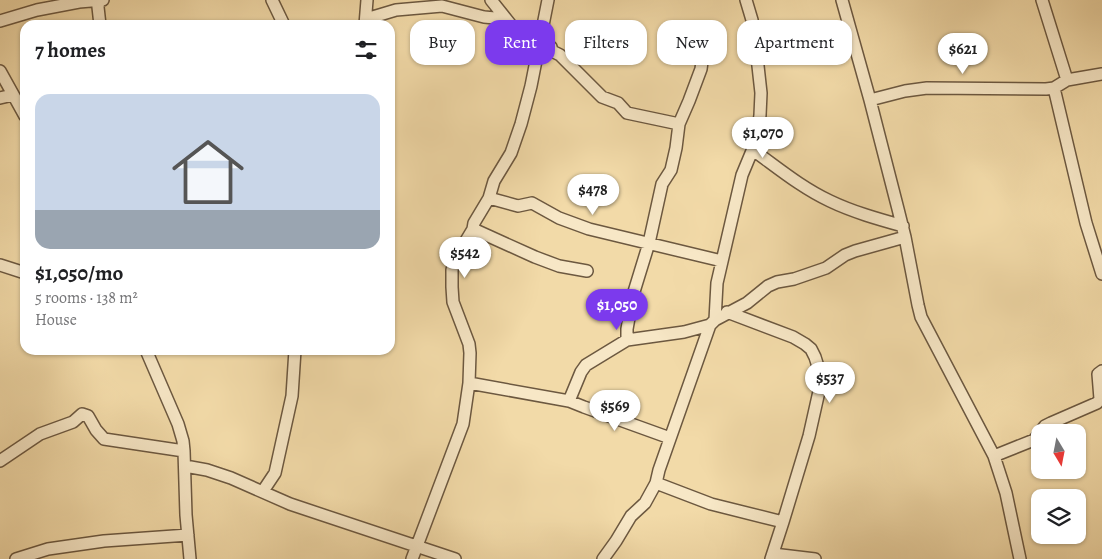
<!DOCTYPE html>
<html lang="en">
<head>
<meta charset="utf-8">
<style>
	:root { --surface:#fff; --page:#f2f2f2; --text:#202124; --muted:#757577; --line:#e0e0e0; --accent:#7c3aed }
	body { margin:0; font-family:Alegreya,serif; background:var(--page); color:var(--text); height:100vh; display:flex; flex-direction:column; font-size:19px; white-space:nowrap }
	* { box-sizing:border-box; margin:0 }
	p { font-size:16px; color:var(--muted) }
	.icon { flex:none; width:28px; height:28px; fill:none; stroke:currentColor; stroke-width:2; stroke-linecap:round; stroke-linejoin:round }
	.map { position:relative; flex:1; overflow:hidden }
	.panel { position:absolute; left:20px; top:20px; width:375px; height:335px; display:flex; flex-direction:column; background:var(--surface); border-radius:15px; box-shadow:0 1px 4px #0004 }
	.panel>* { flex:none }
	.hud { position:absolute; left:410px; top:20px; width:475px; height:45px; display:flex; gap:10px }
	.needle { width:32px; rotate:170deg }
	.fabs { position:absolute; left:1031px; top:424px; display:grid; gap:10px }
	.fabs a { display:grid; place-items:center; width:55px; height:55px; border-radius:10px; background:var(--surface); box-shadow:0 1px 4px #0004; font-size:25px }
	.price { position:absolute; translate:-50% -42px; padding:0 11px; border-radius:18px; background:#fff; color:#222; font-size:16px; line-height:32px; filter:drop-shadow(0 1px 2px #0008) }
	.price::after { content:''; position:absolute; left:50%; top:30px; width:15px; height:11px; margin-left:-8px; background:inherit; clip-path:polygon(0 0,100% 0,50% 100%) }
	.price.active { background:var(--accent); color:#fff }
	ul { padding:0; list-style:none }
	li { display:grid; align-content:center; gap:10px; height:265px; padding:0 15px }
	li+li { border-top:1px solid var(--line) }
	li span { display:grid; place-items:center; height:155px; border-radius:15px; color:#555 }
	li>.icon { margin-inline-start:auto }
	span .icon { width:90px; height:90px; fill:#fffc; stroke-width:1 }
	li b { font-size:21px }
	h2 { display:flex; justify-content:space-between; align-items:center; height:60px; padding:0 15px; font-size:21px }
	.chip { padding:0 18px; border-radius:15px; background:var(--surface); box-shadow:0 1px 4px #0004; font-size:18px; line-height:45px }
	.chip.active { background:var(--accent); color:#fff }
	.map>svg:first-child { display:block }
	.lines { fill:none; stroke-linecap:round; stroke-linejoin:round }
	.minor-casing { stroke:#6c5840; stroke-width:14 }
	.minor { stroke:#f7e7c6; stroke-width:11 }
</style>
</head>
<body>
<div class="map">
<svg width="1102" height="559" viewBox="0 0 1102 559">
	<rect width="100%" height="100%" fill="#f2daa8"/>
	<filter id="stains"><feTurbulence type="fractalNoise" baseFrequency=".004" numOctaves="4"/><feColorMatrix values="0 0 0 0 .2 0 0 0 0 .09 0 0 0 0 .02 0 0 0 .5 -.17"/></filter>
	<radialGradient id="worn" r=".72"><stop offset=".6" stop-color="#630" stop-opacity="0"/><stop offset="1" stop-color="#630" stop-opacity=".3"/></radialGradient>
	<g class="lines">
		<defs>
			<path id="minor" d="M272,0L284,25
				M491,0L511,25L519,31L540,40L542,45L551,47L552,51L560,55L602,97L618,103L627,113L679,124
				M842,0L870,100L898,209L905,237L918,305L921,317L994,456L1006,493L1020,559
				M1042,0L1067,80L1102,74
				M99,1L98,7L100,25
				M366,19L396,10L442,6L484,17L506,19
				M0,21L37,10L79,2L103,0
				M365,25L367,0
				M0,71L25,116
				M1054,88L1086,223L1102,274
				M0,98L13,95
				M870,100L905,91L927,88L1046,89L1054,88L1067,80
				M753,150C778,168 802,188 830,201C853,212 878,219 903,226
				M489,198L518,206L532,203L559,218L589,229L722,261
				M473,229L535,257L559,266L587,271
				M0,265L25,273
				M727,312L793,337L805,344L811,349L815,357L820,373V387L809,436L783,522L771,559
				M715,320L717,283L742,175L757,139L760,115L761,93L755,39L752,20L746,0
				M627,340V329L633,295L649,243L662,184L671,170L676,148L679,124L689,101L701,69L703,54L699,46
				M146,350L178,424L183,441L184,451L186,515L190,559
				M469,383L569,401L584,407L670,438
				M569,401L581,372L586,365L627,340L684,332L710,325
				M1040,432L1045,426L1051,423L1097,403L1100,399L1098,374L1102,371
				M994,456L1034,440L1040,433
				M0,461L40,434L73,422L82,414L88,416L96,430L104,439L184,451
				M185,466L207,470L231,478L290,504L455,559
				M656,483L711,504L783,522
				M263,491L275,473L292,396L295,350
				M773,554L815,559
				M16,559L48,549L104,541L188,535
				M412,559L463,424L469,383L470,353L469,344L453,302L452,287V270L456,255L461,251L464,244L473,229L474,223L489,198L494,181L511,153L521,124L531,86L548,0
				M603,559L616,541L631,516L645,503L656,483L659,470L710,325L715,320L747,303L768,286L777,282L794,279L826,268L845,255L855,251L905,237"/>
		</defs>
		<use href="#minor" class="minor-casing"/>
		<use href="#minor" class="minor"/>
	</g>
	<rect width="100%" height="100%" filter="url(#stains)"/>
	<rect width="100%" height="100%" fill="url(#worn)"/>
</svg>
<div class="fabs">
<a><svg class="needle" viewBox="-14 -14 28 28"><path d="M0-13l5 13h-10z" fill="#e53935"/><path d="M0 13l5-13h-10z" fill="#757577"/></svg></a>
<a><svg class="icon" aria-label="layers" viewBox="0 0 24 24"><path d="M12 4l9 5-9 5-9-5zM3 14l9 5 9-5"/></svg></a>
</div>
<b class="price" style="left:963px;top:75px">$621</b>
<b class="price" style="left:763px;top:159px">$1,070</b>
<b class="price" style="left:593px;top:216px">$478</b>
<b class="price" style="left:465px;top:279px">$542</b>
<b class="price active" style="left:617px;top:331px">$1,050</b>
<b class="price" style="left:830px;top:404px">$537</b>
<b class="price" style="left:615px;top:432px">$569</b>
<div class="hud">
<a class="chip">Buy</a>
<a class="chip active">Rent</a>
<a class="chip">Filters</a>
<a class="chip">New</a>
<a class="chip">Apartment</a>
</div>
<section class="panel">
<h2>7 homes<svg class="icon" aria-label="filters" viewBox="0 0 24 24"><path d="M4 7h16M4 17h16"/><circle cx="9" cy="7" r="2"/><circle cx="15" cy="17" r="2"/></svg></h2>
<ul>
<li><span style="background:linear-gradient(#c9d6e8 75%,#9aa5b1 0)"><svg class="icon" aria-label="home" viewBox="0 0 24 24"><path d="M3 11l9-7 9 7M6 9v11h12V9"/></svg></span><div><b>$1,050/mo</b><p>5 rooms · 138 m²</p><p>House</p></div></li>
</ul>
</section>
</div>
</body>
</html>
